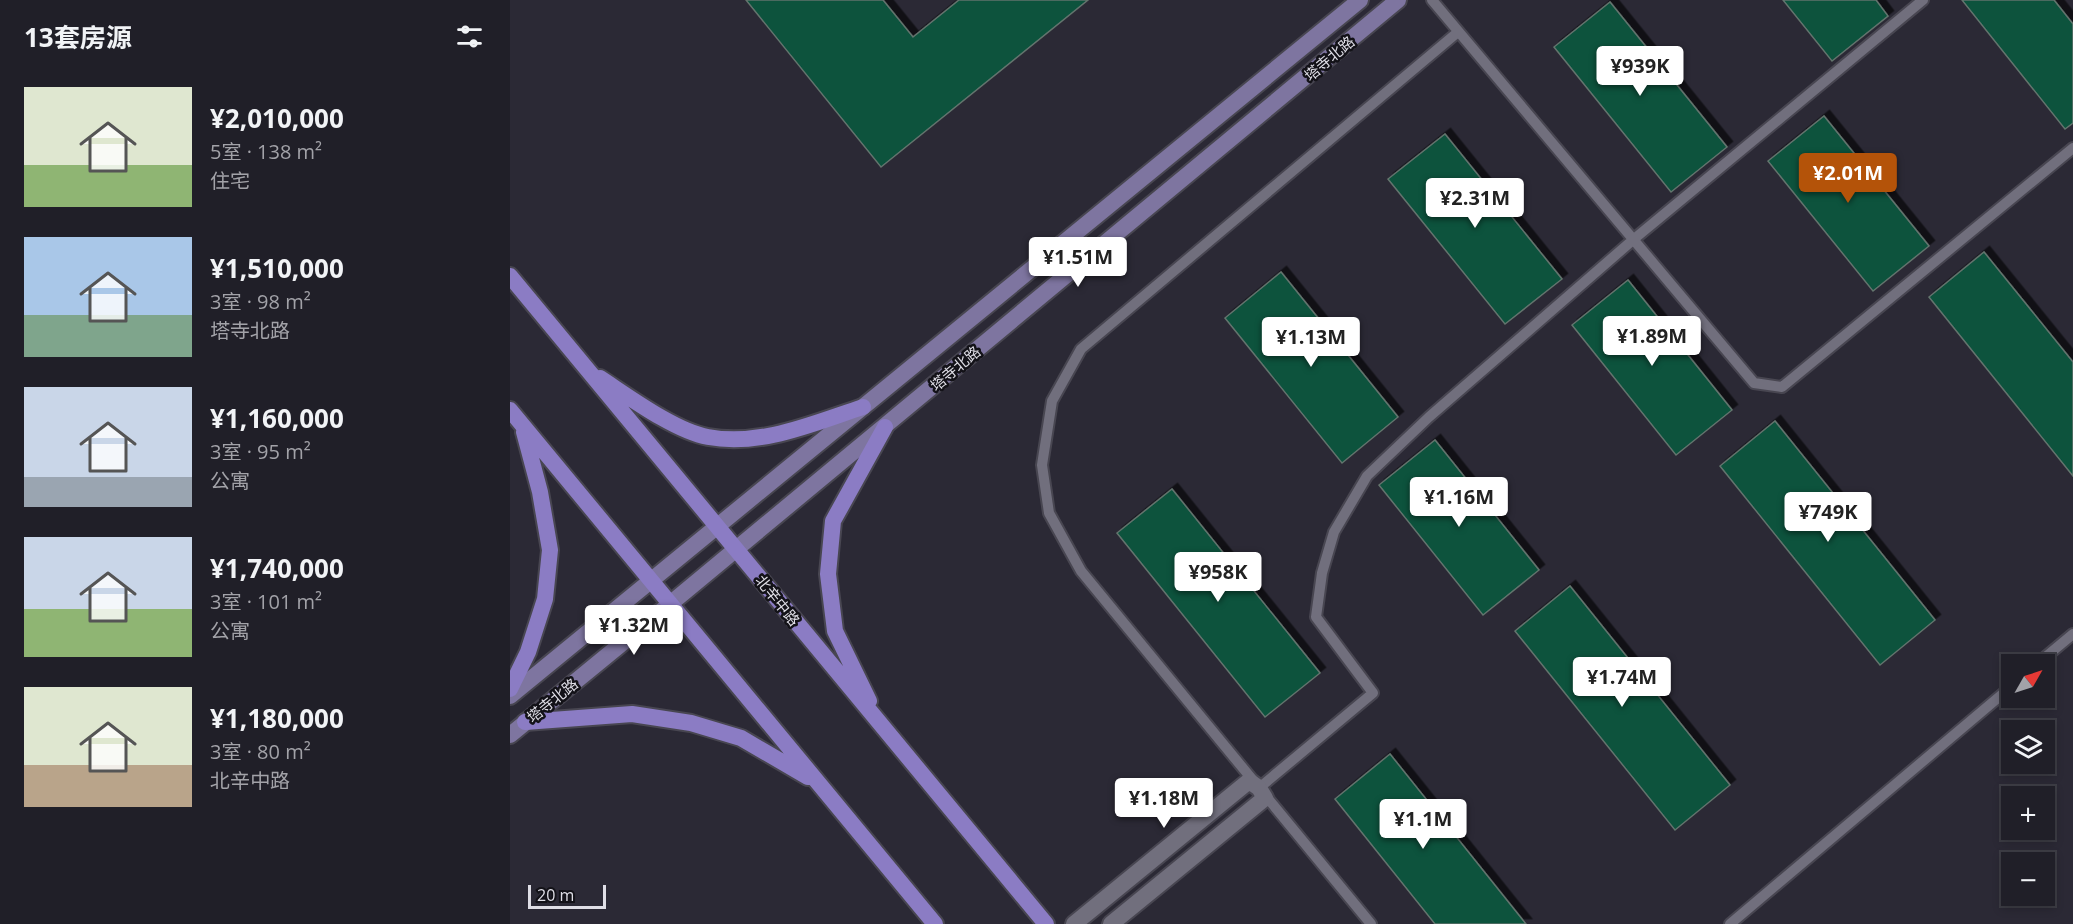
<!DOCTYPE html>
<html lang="zh">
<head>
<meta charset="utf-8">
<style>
	:root { --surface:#201f28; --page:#2d2c34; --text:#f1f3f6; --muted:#a2a2a8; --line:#3d3d45; --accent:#b45309 }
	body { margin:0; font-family:"Open Sans","Noto Sans SC",sans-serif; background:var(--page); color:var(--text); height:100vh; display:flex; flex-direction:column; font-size:22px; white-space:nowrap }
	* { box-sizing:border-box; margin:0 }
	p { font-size:20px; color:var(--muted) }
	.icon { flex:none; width:33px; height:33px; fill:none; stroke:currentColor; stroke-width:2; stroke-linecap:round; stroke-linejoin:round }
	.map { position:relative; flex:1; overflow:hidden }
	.panel { display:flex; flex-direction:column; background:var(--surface); width:510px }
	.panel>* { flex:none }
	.needle { width:39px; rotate:51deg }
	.tools { position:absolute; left:1491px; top:654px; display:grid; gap:12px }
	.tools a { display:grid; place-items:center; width:54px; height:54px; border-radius:0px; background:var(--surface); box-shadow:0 3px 9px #0003,0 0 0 2px var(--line); font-size:30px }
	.scale { position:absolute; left:18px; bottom:15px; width:78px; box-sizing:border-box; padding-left:6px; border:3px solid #dfdee6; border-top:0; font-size:16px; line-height:21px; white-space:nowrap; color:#dfdee6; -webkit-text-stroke:4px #131218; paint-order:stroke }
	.price { position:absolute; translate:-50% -51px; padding:0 14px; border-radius:6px; background:#fff; color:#222; font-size:20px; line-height:39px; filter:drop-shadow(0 2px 3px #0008) }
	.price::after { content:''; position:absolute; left:50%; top:36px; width:18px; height:14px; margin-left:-9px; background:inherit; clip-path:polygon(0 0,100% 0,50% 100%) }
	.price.current { background:var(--accent); color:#fff }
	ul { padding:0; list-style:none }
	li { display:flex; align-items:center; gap:18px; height:150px; padding:0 24px }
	li span { display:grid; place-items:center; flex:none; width:168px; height:120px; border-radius:0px; color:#555 }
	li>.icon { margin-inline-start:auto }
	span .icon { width:72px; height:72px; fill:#fffc; stroke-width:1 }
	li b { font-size:26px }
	h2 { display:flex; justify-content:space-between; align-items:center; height:72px; padding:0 24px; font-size:26px }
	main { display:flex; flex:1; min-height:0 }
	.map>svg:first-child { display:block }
	.building { fill:#07523d; stroke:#63746d; stroke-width:1.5; filter:url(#shadow) }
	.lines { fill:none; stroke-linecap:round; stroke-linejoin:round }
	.service-casing { stroke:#484651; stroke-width:14 }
	.minor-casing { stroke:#484651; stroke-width:20 }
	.secondary-casing { stroke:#484651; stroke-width:20 }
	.primary-casing { stroke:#484651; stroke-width:20 }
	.service { stroke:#716f7d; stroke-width:10 }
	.minor { stroke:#716f7d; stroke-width:16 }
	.secondary { stroke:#7e75a0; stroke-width:16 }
	.primary { stroke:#8b7cc4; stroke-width:16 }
	.labels { text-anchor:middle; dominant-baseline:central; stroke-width:5; stroke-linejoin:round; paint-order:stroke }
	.street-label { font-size:15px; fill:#dfdee6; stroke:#131218 }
</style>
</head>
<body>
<main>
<section class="panel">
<h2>13套房源<svg class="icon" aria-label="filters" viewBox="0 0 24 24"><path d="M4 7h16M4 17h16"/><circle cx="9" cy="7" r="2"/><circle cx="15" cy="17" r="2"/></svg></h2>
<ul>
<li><span style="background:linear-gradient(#dfe7d0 65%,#8fb573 0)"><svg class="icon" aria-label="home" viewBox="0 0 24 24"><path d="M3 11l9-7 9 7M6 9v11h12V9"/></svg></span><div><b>¥2,010,000</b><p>5室 · 138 m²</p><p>住宅</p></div></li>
<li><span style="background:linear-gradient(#a9c7e8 65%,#7fa58c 0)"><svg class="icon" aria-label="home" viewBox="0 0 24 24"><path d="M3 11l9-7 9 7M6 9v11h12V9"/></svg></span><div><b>¥1,510,000</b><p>3室 · 98 m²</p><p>塔寺北路</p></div></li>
<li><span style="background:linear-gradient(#c9d6e8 75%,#9aa5b1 0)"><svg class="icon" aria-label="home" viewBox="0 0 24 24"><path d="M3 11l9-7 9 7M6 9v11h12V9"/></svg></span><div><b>¥1,160,000</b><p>3室 · 95 m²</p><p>公寓</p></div></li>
<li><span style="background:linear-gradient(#c9d6e8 60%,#8fb573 0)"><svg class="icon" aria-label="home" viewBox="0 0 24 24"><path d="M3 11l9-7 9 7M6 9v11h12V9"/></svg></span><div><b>¥1,740,000</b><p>3室 · 101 m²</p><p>公寓</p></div></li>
<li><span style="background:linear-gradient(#dfe7d0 65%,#b9a48a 0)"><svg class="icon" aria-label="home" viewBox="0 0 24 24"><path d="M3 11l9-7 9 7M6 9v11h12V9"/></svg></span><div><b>¥1,180,000</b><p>3室 · 80 m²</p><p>北辛中路</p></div></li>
</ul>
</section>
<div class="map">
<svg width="1563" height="924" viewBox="0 0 1563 924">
	<defs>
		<filter id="shadow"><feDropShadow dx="5.5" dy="-5.5" stdDeviation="0" flood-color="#0009"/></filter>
	</defs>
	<rect width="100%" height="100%" fill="#2b2935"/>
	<path class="building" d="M236,0H373L403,37L449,0H578L371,167Z
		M1273,0H1366L1378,16L1322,61Z
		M1452,0H1544L1563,24V123L1555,129Z
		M1100,2L1217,147L1161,192L1044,47Z
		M1314,116L1419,246L1363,291L1258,161Z
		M935,134L1052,279L995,324L878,179Z
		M1474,252L1563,362V476L1419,297Z
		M771,272L888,417L832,463L715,318Z
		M1118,280L1222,410L1166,455L1062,325Z
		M1265,421L1425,620L1370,665L1210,466Z
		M925,440L1029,570L973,615L869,485Z
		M662,489L810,673L755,717L607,533Z
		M1060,586L1220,785L1165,830L1005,631Z
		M880,754L1016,924H925L825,799Z"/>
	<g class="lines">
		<defs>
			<path id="service" d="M922,0L1244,383L1272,387L1563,148
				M1527,664L1563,634
				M749,788L863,693L806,617L812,573L824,532L857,476L919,417L1124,239L1413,0
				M861,924L571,571L539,513L532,465L542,401L571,349L948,32
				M1220,924L1502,686"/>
			<path id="minor" d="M564,924L739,781L749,788L755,798L601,924"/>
			<path id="secondary" d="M0,696L850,0
				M0,735L160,604L888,0"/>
			<path id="primary" d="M0,276L536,924
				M90,378C119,397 165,431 198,437C251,447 304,423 353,407
				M0,410L425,924
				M0,689L18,652L35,599L40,550L30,492L14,432
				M359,701L325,631L318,574L323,521L375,427
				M15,722L122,714L181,723L231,738L298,777"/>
		</defs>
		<use href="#service" class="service-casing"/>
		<use href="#minor" class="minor-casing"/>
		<use href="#secondary" class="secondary-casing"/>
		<use href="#primary" class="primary-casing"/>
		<use href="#service" class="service"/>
		<use href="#minor" class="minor"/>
		<use href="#secondary" class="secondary"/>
		<use href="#primary" class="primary"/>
	</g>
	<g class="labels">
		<g class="street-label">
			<text transform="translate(819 58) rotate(-40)">塔寺北路</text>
			<text transform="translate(445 368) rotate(-40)">塔寺北路</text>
			<text transform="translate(268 600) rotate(51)">北辛中路</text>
			<text transform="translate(42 700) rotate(-39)">塔寺北路</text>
		</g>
	</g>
</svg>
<div class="tools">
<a><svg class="needle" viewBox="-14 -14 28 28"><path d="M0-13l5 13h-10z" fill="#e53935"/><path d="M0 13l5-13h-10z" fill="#a2a2a8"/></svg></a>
<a><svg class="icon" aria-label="layers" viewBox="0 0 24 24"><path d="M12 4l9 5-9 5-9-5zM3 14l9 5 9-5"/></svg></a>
<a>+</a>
<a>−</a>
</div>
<div class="scale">20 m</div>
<b class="price" style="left:1130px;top:97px">¥939K</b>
<b class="price current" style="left:1338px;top:204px">¥2.01M</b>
<b class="price" style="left:965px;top:229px">¥2.31M</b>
<b class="price" style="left:568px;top:288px">¥1.51M</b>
<b class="price" style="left:1142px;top:367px">¥1.89M</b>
<b class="price" style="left:801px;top:368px">¥1.13M</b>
<b class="price" style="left:949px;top:528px">¥1.16M</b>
<b class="price" style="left:1318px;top:543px">¥749K</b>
<b class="price" style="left:708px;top:603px">¥958K</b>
<b class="price" style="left:124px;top:656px">¥1.32M</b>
<b class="price" style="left:1112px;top:708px">¥1.74M</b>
<b class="price" style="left:654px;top:829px">¥1.18M</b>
<b class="price" style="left:913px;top:850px">¥1.1M</b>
</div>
</main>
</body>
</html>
